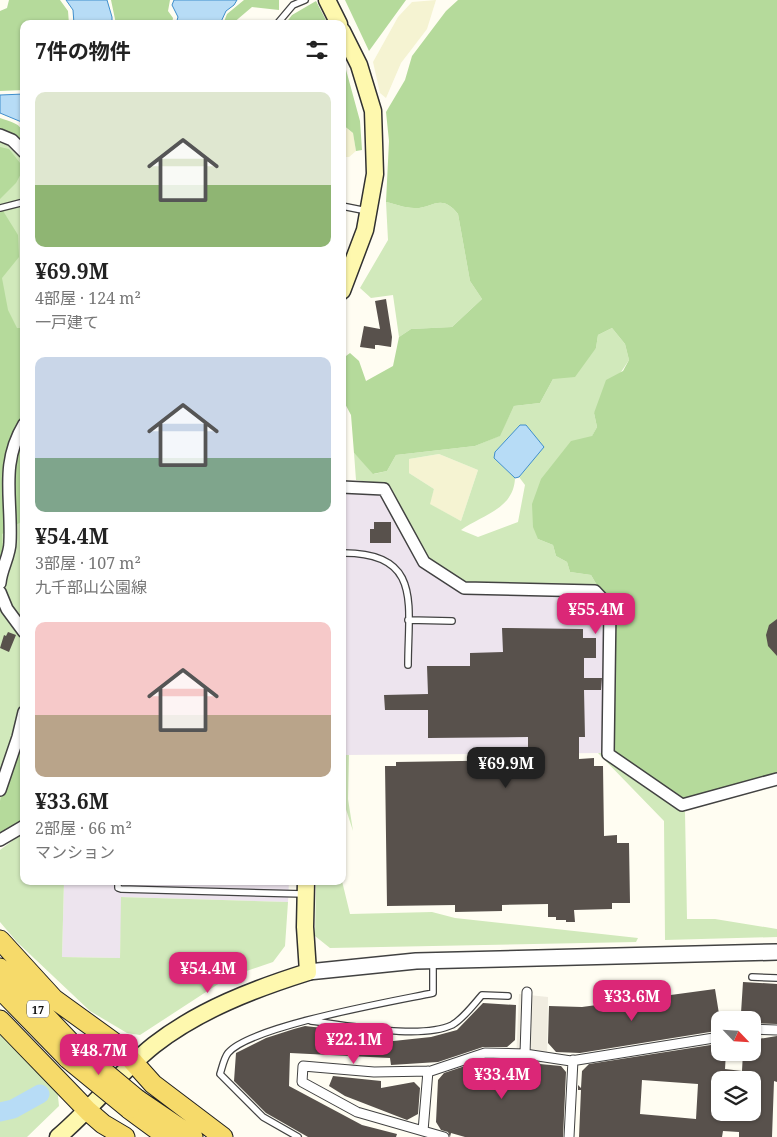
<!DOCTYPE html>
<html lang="ja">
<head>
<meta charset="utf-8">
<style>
	:root { --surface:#fff; --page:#f2f2f2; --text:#222; --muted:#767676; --accent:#db2777 }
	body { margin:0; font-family:"Noto Serif","Noto Sans JP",serif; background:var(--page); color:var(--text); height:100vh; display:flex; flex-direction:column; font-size:19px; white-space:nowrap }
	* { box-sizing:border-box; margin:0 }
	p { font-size:16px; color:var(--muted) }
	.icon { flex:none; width:28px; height:28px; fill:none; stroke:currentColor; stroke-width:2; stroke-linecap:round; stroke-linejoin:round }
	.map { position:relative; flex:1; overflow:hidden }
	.panel { position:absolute; left:20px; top:20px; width:326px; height:865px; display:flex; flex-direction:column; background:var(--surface); border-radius:10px; box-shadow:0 1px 4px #0004 }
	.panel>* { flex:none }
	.needle { width:32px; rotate:115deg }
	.buttons { position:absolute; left:711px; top:1011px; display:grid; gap:10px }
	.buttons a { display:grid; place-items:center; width:50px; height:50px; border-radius:10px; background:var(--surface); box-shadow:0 1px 4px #0004; font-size:25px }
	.price { position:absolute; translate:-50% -42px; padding:0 11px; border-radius:10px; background:var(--accent); color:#fff; font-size:16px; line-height:32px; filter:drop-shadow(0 1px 2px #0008) }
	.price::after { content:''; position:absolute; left:50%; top:30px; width:15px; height:11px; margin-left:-8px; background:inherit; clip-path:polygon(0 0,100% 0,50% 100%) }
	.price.selected { background:#222; color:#fff }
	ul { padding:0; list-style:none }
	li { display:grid; align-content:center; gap:10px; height:265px; padding:0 15px }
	li span { display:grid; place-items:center; height:155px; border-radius:10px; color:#555 }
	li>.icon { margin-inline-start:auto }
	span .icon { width:90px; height:90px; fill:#fffc; stroke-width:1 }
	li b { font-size:21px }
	h2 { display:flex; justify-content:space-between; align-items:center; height:60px; padding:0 15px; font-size:21px }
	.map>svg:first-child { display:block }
	.industrial { fill:#ede4ee }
	.farmland { fill:#f5f3d2 }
	.green { fill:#d1e9bb; fill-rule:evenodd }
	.forest { fill:#b5da9b }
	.plaza { fill:#f0ece0 }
	.water { fill:#b7dcf6; stroke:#3f8ecc }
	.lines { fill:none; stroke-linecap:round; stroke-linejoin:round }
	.river { stroke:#b7dcf6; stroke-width:19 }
	.building { fill:#58514c; fill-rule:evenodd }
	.service-casing { stroke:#424242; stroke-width:8 }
	.pedestrian-casing { stroke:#424242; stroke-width:11 }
	.minor-casing { stroke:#424242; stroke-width:14 }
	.tertiary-casing { stroke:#424242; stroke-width:18 }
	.secondary-casing { stroke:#313131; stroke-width:19 }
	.primary-casing { stroke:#202020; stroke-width:21 }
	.service { stroke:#fff; stroke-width:5.5 }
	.pedestrian { stroke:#fff; stroke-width:9 }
	.minor { stroke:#fff; stroke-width:11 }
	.tertiary { stroke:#fff; stroke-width:15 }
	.secondary { stroke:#fef8ae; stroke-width:16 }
	.primary { stroke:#f6da6a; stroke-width:19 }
	.primary-bridge-casing { stroke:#202020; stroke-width:21; stroke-linecap:butt }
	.primary-bridge { stroke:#f6da6a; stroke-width:19 }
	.labels { text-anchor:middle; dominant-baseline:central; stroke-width:5; stroke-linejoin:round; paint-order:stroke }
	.shield { fill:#fff; stroke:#575757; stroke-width:1 }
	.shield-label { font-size:11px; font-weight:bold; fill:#0f0f0f }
</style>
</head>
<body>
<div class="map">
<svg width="777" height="1137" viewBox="0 0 777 1137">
	<rect width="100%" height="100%" fill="#fffdf2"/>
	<path class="industrial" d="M343,492H380L421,567L467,594L594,598L607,612L603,753L343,755Z
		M64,881H289L288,902L122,897L120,958L62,957Z"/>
	<path class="farmland" d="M436,0L427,29L401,63L386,98L380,93L373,62L398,17L412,2Z
		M342,125L353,133L356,151L349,157H343Z
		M439,454L478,470L461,521L429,504L434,489L409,473V459Z"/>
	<path class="green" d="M0,139L24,161V823L0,838Z
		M386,202C395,204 405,208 414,208C432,209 441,192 458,214L470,281L482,299L452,327L411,329L399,337L393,295L371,298L360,288L388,240Z
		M612,328L625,344L629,360L594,413L597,427L538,539L553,545L556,556L567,562L570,572L591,575L598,587L467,585L427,557L388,485L356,480L354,453L374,474L387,471L396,455L475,446L499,436L514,406L540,403L553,379L596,348L598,335ZM543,447L519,477L525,485L518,522L478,537L461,530C482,515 514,509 515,478L495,458ZM439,454L478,470L461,521L430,504L434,489L409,473V459Z
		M598,753H603L685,812L687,919H715L777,929V937L665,940L664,821Z
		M343,755H349L348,799L353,831L343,800Z
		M24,832V881H64L62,957L120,958L121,897L288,902L285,946L273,962L229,977L140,1035L127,1033L90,1011L17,942L0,922V850Z
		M316,881H342L350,914L432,912L455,918L638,938L636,942L330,948L315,936Z
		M0,1029L57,1087L59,1106L27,1137H0Z"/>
	<path class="forest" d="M9,0H60L68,11L69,24H24V90L0,91V11L7,8Z
		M111,0H170L168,11L173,18L172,24H116Z
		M244,0H279V10L252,7L232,24H223L227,14Z
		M345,0H406L369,51Z
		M458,0H777V774L684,800L614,754L615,606L598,587L591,575L570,572L567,562L556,556L553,545L538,539L533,527L532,504L541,479L571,441L592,436L597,427L594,413L606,380L623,371L629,360L625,344L612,328L598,335L596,348L575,377L553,379L540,403L514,406L500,436L475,446L396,455L387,471L373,474L354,453L351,415L343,400L342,359L350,353L359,361L366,381L393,366L399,337L411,329L452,327L482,299L470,281L458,214C441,192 432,209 414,208C405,208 395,204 386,202L389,141L386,112L405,80L412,56L446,11Z
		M316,1L328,24H285L292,15Z
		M342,55L360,121L362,150L356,151L353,133L343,125Z
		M0,118C20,125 24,124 24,148L0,130Z
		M0,147L9,149L24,168L16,183L0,199Z
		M0,206L18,235L19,257L2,278L8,310L17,328H24V520L2,534L3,553L0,557Z
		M24,731V821L0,837V801Z"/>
	<path class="plaza" d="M519,994L548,997L547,1060H516Z"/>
	<path class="water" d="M66,0H107L112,17V24H74L73,10Z
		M174,0H237L234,5L226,11L220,24H176L178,17L172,5Z
		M24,94V123L0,113V95Z
		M520,425H526L544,447L519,477L515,478L494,458L495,452Z"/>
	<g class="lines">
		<path class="river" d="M0,1112L13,1109L40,1094"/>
	</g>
	<path class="building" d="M386,299L392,337L391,347L378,345H375V349L360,347L364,326L380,329L375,301Z
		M374,522H391V543H370V529H374Z
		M777,619V656L768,646L766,635L769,625Z
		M502,628L583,629V638H596V658H584V678H602L601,690H584L585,737H579V759L594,758V766H603L604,836L617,835V843H629L630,903H612V909L574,910L575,922H566V920H556V917H548V904L502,905V911L455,912V905L387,906L385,766H396V762L528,760V737L428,738V710H385L384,695L428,694L427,666H470V653L503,652Z
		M8,632L16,635L9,652L0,648L4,635L6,636Z
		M743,982L777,984V1024L752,1023V1020H748L741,1013Z
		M715,989L720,1020L716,1031L580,1053L556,1052L548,1043L549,1006L582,1007Z
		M483,1003L516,1005L515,1040L507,1047H483L438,1062L391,1065L390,1058L290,1053L289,1086L362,1125L397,1134L396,1137H308L266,1113L234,1081L236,1053L266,1038L294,1029L305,1026L384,1035V1042L431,1037L457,1030Z
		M777,1036V1082L774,1081L772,1137H739V1132L723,1131L722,1137H579L581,1090H578V1085L581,1088L582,1071L589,1064L717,1044L720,1052H726L725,1069L742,1071L743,1052H752V1040ZM642,1080L698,1084L696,1119L640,1114ZM720,1080H752V1112H720Z
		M486,1059L561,1066L566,1072L563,1137H465L451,1133L450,1137L448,1132L441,1130L436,1122L438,1080L444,1073Z
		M333,1076L381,1081V1088L414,1082L420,1088L418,1114L407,1120L345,1096L329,1086Z"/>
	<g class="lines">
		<defs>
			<path id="service" d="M277,24L293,5L305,0
				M342,206L367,211
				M0,208L24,202
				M342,553C423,552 408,605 408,665
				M408,620L452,621
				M118,881V888L121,889L304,894
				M752,977L777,978
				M311,1021C348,1025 420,1040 452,1025C463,1019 474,1004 482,995L508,996
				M298,1137L263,1117L220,1074C222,1068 224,1058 228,1053C250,1026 395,1001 433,993V961"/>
			<path id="pedestrian" d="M752,1029L777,1030
				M525,1054L527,992
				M423,1131L428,1071
				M444,1137L357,1112L302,1082L303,1066L374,1072L431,1071L485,1053L525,1054L571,1061L720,1037
				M569,1137L573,1060"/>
			<path id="minor" d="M0,135L12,140L24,152
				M342,487L384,489L424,562L464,588L595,591L610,607L608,754L682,805L777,779
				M0,583C1,569 10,556 10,542C12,497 0,464 24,424
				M0,592L7,609L24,632
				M0,790L18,737L24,712
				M0,840L24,826"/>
			<path id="tertiary" d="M308,972L416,961L777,952"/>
			<path id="secondary" d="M327,0L339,24
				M342,31L359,65L373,111L375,174L365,230L342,291
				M58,1137C92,1108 119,1073 154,1045C199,1010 254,989 308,972L305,927L306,881"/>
			<path id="primary" d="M0,940L54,999L119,1046L153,1084L223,1137
				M0,968L77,1049
				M0,989L68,1059
				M0,1020L88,1111L103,1124L125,1137
				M137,1099L193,1137
				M129,1109L167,1137"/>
		</defs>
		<use href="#service" class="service-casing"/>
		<use href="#pedestrian" class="pedestrian-casing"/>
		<use href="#minor" class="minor-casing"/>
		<use href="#tertiary" class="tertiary-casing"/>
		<use href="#secondary" class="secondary-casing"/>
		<use href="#primary" class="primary-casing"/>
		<use href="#service" class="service"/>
		<use href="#pedestrian" class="pedestrian"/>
		<use href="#minor" class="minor"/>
		<use href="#tertiary" class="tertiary"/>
		<use href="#secondary" class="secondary"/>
		<use href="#primary" class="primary"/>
		<defs>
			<path id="primary-bridge" d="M77,1049L137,1099
				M68,1059L129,1109"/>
		</defs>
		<use href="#primary-bridge" class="primary-bridge-casing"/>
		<use href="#primary-bridge" class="primary-bridge"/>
	</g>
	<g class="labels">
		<rect class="shield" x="27" y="1000.5" width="22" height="17" rx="4"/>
		<g class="shield-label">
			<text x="38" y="1009">17</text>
		</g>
	</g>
</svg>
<div class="buttons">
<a><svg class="needle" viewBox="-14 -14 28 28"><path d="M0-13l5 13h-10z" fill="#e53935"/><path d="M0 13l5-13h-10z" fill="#767676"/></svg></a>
<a><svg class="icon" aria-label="layers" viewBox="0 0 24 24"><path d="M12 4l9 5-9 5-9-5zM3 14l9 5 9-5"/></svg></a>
</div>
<b class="price" style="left:596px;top:635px">¥55.4M</b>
<b class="price selected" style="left:506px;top:789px">¥69.9M</b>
<b class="price" style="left:208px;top:994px">¥54.4M</b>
<b class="price" style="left:632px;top:1022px">¥33.6M</b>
<b class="price" style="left:354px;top:1065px">¥22.1M</b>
<b class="price" style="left:99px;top:1076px">¥48.7M</b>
<b class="price" style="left:502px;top:1100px">¥33.4M</b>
<section class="panel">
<h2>7件の物件<svg class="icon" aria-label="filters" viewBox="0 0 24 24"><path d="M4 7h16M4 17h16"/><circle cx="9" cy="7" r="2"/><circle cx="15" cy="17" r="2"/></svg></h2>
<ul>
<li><span style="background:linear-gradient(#dfe7d0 60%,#8fb573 0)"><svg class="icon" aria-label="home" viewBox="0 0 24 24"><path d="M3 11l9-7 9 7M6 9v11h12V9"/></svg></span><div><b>¥69.9M</b><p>4部屋 · 124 m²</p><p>一戸建て</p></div></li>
<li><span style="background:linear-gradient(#c9d6e8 65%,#7fa58c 0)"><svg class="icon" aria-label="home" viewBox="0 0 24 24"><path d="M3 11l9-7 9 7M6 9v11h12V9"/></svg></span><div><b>¥54.4M</b><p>3部屋 · 107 m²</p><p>九千部山公園線</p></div></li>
<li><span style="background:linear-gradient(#f6c9c9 60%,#b9a48a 0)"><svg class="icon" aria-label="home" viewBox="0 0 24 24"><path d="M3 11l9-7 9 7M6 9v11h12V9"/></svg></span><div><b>¥33.6M</b><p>2部屋 · 66 m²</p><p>マンション</p></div></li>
</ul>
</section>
</div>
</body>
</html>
